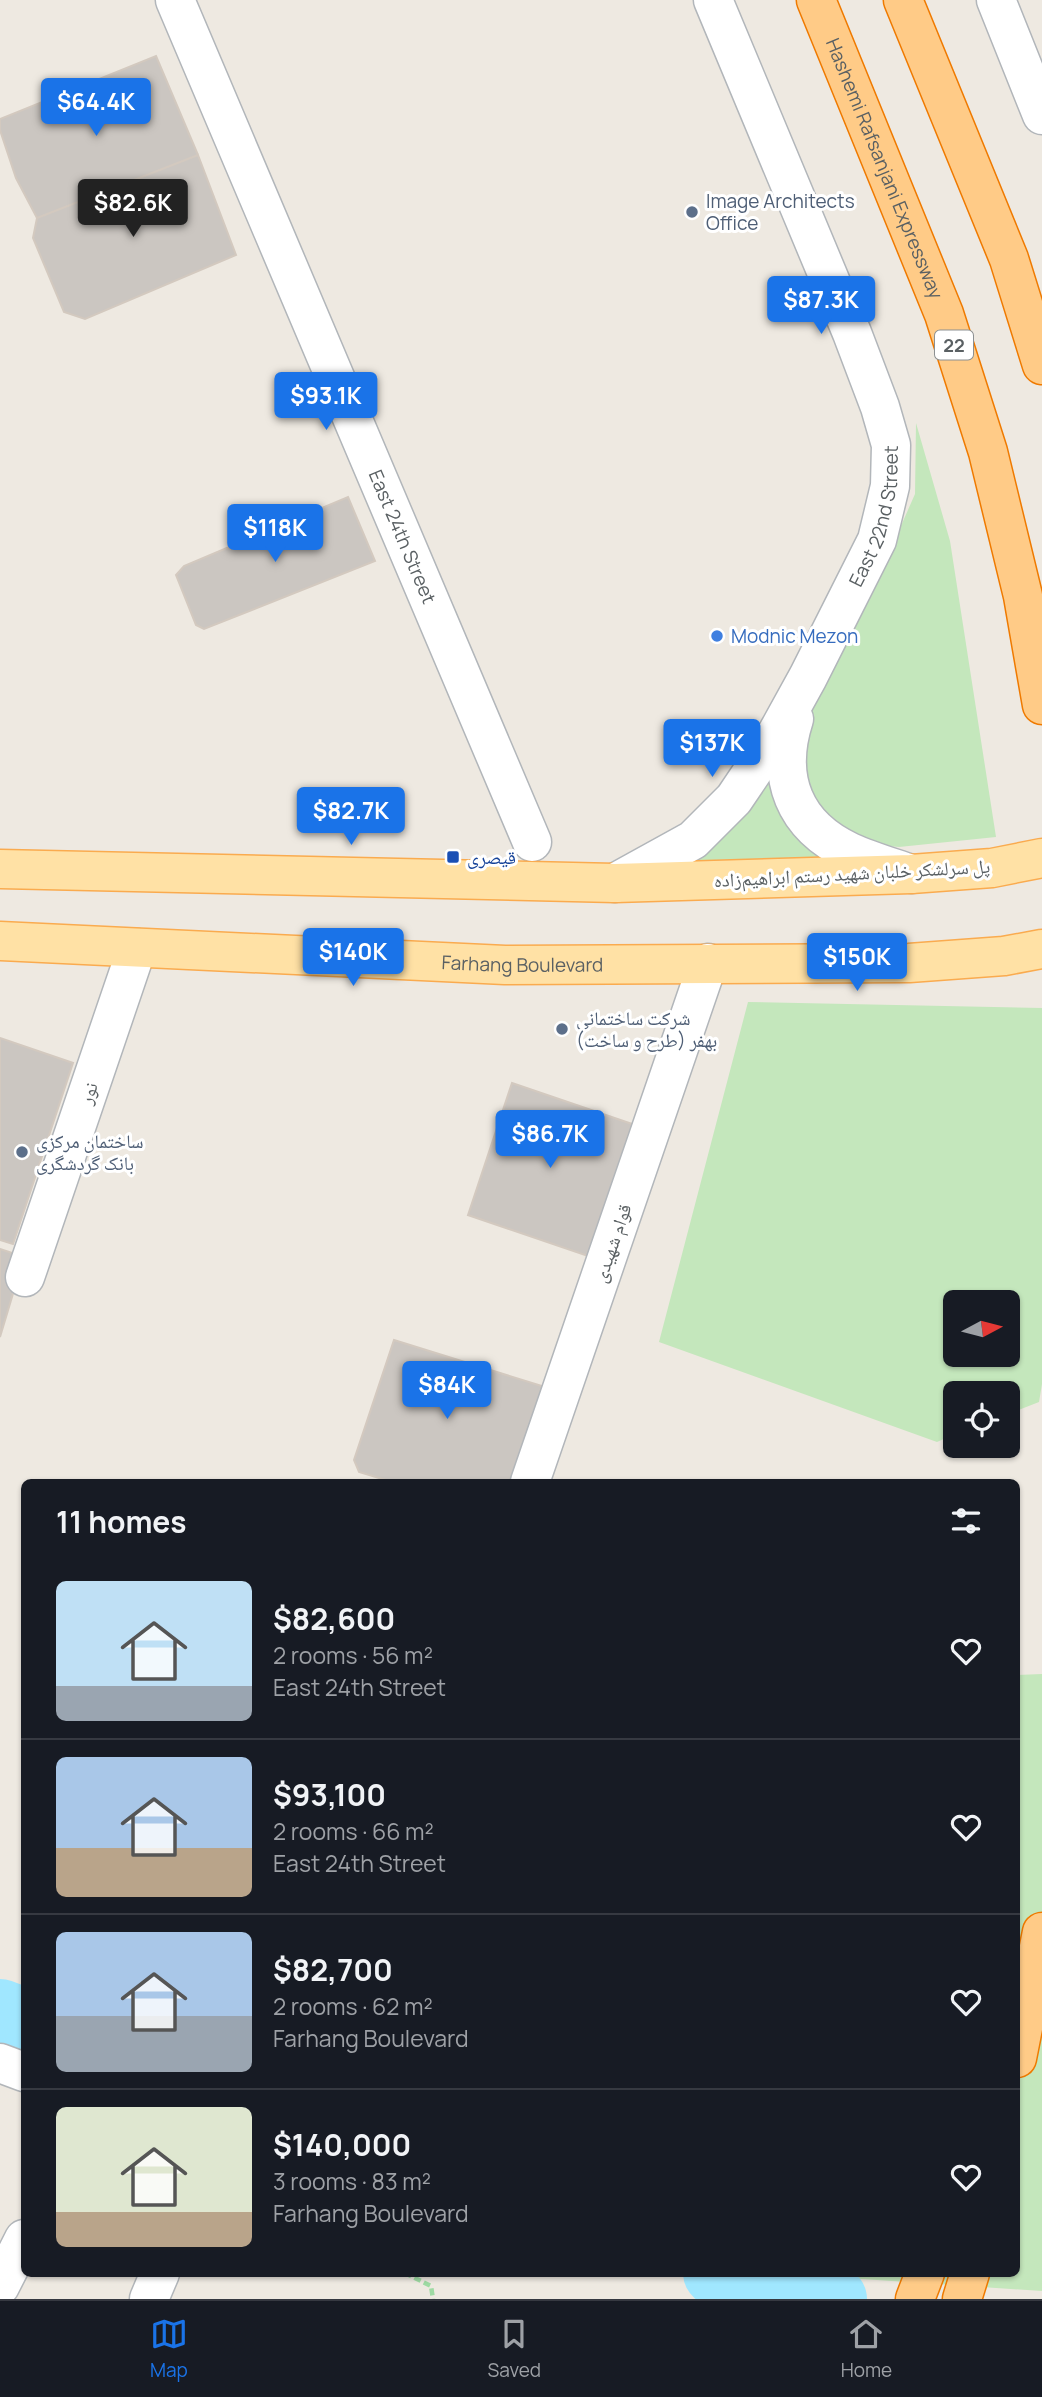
<!DOCTYPE html>
<html lang="en">
<head>
<meta charset="utf-8">
<style>
	:root { --surface:#171b24; --page:#20242c; --text:#f1f3f6; --muted:#9ea1a6; --line:#363941; --accent:#1a73e8 }
	body { margin:0; font-family:Manrope,"Noto Naskh Arabic",sans-serif; background:var(--page); color:var(--text); height:100vh; display:flex; flex-direction:column; font-size:26px; white-space:nowrap }
	* { box-sizing:border-box; margin:0 }
	p { font-size:23px; color:var(--muted) }
	.icon { flex:none; width:38px; height:38px; fill:none; stroke:currentColor; stroke-width:2; stroke-linecap:round; stroke-linejoin:round }
	.map { position:relative; flex:1; overflow:hidden }
	.panel { position:absolute; left:21px; top:1479px; width:999px; height:798px; display:flex; flex-direction:column; background:var(--surface); border-radius:10px; box-shadow:0 2px 5px #0004 }
	.panel>* { flex:none }
	.needle { width:46px; rotate:83deg }
	.tools { position:absolute; left:943px; top:1290px; display:grid; gap:14px }
	.tools a { display:grid; place-items:center; width:77px; height:77px; border-radius:10px; background:var(--surface); box-shadow:0 2px 5px #0004; font-size:35px }
	.price { position:absolute; translate:-50% -60px; padding:0 16px; border-radius:7px; background:var(--accent); color:#fff; font-size:23px; line-height:46px; filter:drop-shadow(0 2px 4px #0008) }
	.price::after { content:''; position:absolute; left:50%; top:42px; width:21px; height:16px; margin-left:-10px; background:inherit; clip-path:polygon(0 0,100% 0,50% 100%) }
	.price.active { background:#222; color:#fff }
	ul { padding:0; list-style:none }
	li { display:flex; align-items:center; gap:21px; height:175px; padding:0 35px }
	li+li { border-top:2px solid var(--line) }
	li span { display:grid; place-items:center; flex:none; width:196px; height:140px; border-radius:10px; color:#555 }
	li>.icon { margin-inline-start:auto }
	span .icon { width:84px; height:84px; fill:#fffc; stroke-width:1 }
	li b { font-size:30px }
	h2 { display:flex; justify-content:space-between; align-items:center; height:84px; padding:0 35px; font-size:30px }
	.tabs { display:flex; justify-content:space-around; align-items:center; height:98px; border-top:2px solid var(--line); background:var(--surface); font-size:19px; color:var(--muted) }
	.tabs a { display:grid; justify-items:center; gap:4px }
	.tabs .active { color:var(--accent) }
	.map>svg:first-child { display:block }
	.green { fill:#c4e7bc; fill-rule:evenodd }
	.lines { fill:none; stroke-linecap:round; stroke-linejoin:round }
	.river { stroke:#a0e7ff; stroke-width:66 }
	.building { fill:#cbc6c1; stroke:#d3c9bf; stroke-width:2 }
	.minor-casing { stroke:#b2b6ba; stroke-width:41 }
	.major-casing { stroke:#faab4f; stroke-width:41 }
	.highway-casing { stroke:#ef7a00; stroke-width:41 }
	.path { stroke:#9edaa3; stroke-width:4.5; stroke-dasharray:7 3.5; stroke-linecap:butt }
	.minor { stroke:#fff; stroke-width:38 }
	.major { stroke:#ffe1a5; stroke-width:38 }
	.highway { stroke:#ffcb87; stroke-width:38 }
	.service-dot { fill:#5c6f8a; stroke:#fff; stroke-width:2.5 }
	.shop-dot { fill:#3f7fe0; stroke:#fff; stroke-width:2.5 }
	.transit-dot { fill:#1a4fb4; stroke:#fff; stroke-width:2.5 }
	.labels { text-anchor:middle; dominant-baseline:central; stroke-width:6; stroke-linejoin:round; paint-order:stroke }
	.shield { fill:#fff; stroke:#8c9092; stroke-width:2 }
	.shield-label { font-size:18px; font-weight:bold; fill:#5a6063 }
	.street-label { font-size:19px; fill:#5a6063; stroke:#fff }
	.service-label { font-size:19px; fill:#4e5e75; stroke:#fff; text-anchor:start }
	.shop-label { font-size:19px; fill:#366cbe; stroke:#fff; text-anchor:start }
	.transit-label { font-size:19px; fill:#164399; stroke:#fff; text-anchor:start }
</style>
</head>
<body>
<div class="map">
<svg width="1042" height="2299" viewBox="0 0 1042 2299">
	<rect width="100%" height="100%" fill="#eee9e1"/>
	<path class="green" d="M916,423L950,541L996,837L899,847L869,844L845,835L805,789L803,720L889,553L915,494Z
		M776,753L838,857L675,861Z
		M748,1002L1042,1008V1384L1039,1402L1008,1414V1393H956L955,1434L937,1442L659,1342ZM1008,1302V1354H956V1302Z
		M1042,1674V2291L832,2277L822,2273H1017V1675Z"/>
	<g class="lines">
		<path class="river" d="M0,2012L24,2021
			M716,2273L772,2291L834,2299"/>
	</g>
	<path class="building" d="M156,56L198,155L37,218L16,178L0,130V119Z
		M198,155L236,255L85,319L64,312L33,238L37,218Z
		M348,497L375,561L204,629L196,625L176,575L184,566Z
		M0,1038L73,1063L13,1244L0,1240Z
		M512,1083L632,1124L588,1256L468,1215Z
		M0,1249L24,1257L0,1337Z
		M394,1340L548,1388L517,1482H392L359,1472L354,1460Z"/>
	<g class="lines">
		<defs>
			<g id="minor">
				<path id="s1" d="M175,0L532,842"/>
				<path d="M996,0L1042,115"/>
				<path d="M794,719C775,778 794,826 850,852C870,861 891,867 911,874"/>
				<path id="s2" d="M615,883L693,840L734,799L771,744L808,677L877,540L890,486L891,445L880,407L852,333L713,0"/>
				<path d="M25,1277L137,948"/>
				<path d="M530,1482L708,963"/>
				<path d="M0,2063L24,2072"/>
				<path d="M0,2286L24,2239"/>
				<path d="M149,2299L160,2273"/>
			</g>
			<g id="major">
				<path d="M0,869L615,883L911,874L992,868L1042,858"/>
				<path id="s3" d="M0,941L505,965L909,963L1004,956L1042,949"/>
			</g>
			<g id="highway">
				<path id="s4" d="M816,0L944,314L988,452L1023,596L1042,705"/>
				<path d="M903,0L1009,259L1042,365"/>
				<path d="M1017,2058L1042,1932"/>
				<path d="M915,2299L925,2273"/>
				<path d="M962,2299L970,2273"/>
			</g>
		</defs>
		<use href="#minor" class="minor-casing"/>
		<use href="#major" class="major-casing"/>
		<use href="#highway" class="highway-casing"/>
		<path class="path" d="M405,2273L431,2286L433,2299"/>
		<use href="#minor" class="minor"/>
		<use href="#major" class="major"/>
		<use href="#highway" class="highway"/>
	</g>
	<g class="service-dot">
		<circle cx="692" cy="212" r="7"/>
		<circle cx="562" cy="1029" r="7"/>
		<circle cx="22" cy="1152" r="7"/>
	</g>
	<circle class="shop-dot" cx="717" cy="636" r="7"/>
	<rect class="transit-dot" x="446" y="850" width="14" height="14" rx="3.5"/>
	<g class="labels">
		<rect class="shield" x="935" y="330.5" width="38" height="29" rx="5"/>
		<g class="shield-label">
			<text x="954" y="345">22</text>
		</g>
		<g class="street-label">
			<text stroke="none"><textPath href="#s4" startOffset="182">Hashemi Rafsanjani Expressway</textPath></text>
			<text stroke="none"><textPath href="#s2" startOffset="466">East 22nd Street</textPath></text>
			<text stroke="none"><textPath href="#s1" startOffset="583">East 24th Street</textPath></text>
			<text transform="translate(852 873) rotate(-3)">پل سرلشکر خلبان شهید رستم ابراهیم‌زاده</text>
			<text stroke="none"><textPath href="#s3" startOffset="523">Farhang Boulevard</textPath></text>
			<text transform="translate(88 1093) rotate(-71)">نور</text>
			<text transform="translate(612 1243) rotate(-71)">قوام شهیدی</text>
		</g>
		<g class="service-label">
			<text x="706" y="201">Image Architects<tspan x="706" dy="22">Office</tspan></text>
			<text x="576" y="1018">شرکت ساختمانی<tspan x="576" dy="22">بهفر (طرح و ساخت)</tspan></text>
			<text x="36" y="1141">ساختمان مرکزی<tspan x="36" dy="22">بانک گردشگری</tspan></text>
		</g>
		<g class="shop-label">
			<text x="731" y="636">Modnic Mezon</text>
		</g>
		<g class="transit-label">
			<text x="467" y="857">قیصری</text>
		</g>
	</g>
</svg>
<div class="tools">
<a><svg class="needle" viewBox="-14 -14 28 28"><path d="M0-13l5 13h-10z" fill="#e53935"/><path d="M0 13l5-13h-10z" fill="#9ea1a6"/></svg></a>
<a><svg class="icon" aria-label="locate" viewBox="0 0 24 24"><circle cx="12" cy="12" r="6"/><path d="M12 2v4M12 18v4M2 12h4M18 12h4"/></svg></a>
</div>
<b class="price" style="left:96px;top:138px">$64.4K</b>
<b class="price active" style="left:133px;top:239px">$82.6K</b>
<b class="price" style="left:821px;top:336px">$87.3K</b>
<b class="price" style="left:326px;top:432px">$93.1K</b>
<b class="price" style="left:275px;top:564px">$118K</b>
<b class="price" style="left:712px;top:779px">$137K</b>
<b class="price" style="left:351px;top:847px">$82.7K</b>
<b class="price" style="left:353px;top:988px">$140K</b>
<b class="price" style="left:857px;top:993px">$150K</b>
<b class="price" style="left:550px;top:1170px">$86.7K</b>
<b class="price" style="left:447px;top:1421px">$84K</b>
<section class="panel">
<h2>11 homes<svg class="icon" aria-label="filters" viewBox="0 0 24 24"><path d="M4 7h16M4 17h16"/><circle cx="9" cy="7" r="2"/><circle cx="15" cy="17" r="2"/></svg></h2>
<ul>
<li><span style="background:linear-gradient(#bfe0f5 75%,#9aa5b1 0)"><svg class="icon" aria-label="home" viewBox="0 0 24 24"><path d="M3 11l9-7 9 7M6 9v11h12V9"/></svg></span><div><b>$82,600</b><p>2 rooms · 56 m²</p><p>East 24th Street</p></div><svg class="icon" aria-label="heart" viewBox="0 0 24 24"><path d="M12 20l-8-8c-3-5 5-10 8-4 3-6 11-1 8 4z"/></svg></li>
<li><span style="background:linear-gradient(#a9c7e8 65%,#b9a48a 0)"><svg class="icon" aria-label="home" viewBox="0 0 24 24"><path d="M3 11l9-7 9 7M6 9v11h12V9"/></svg></span><div><b>$93,100</b><p>2 rooms · 66 m²</p><p>East 24th Street</p></div><svg class="icon" aria-label="heart" viewBox="0 0 24 24"><path d="M12 20l-8-8c-3-5 5-10 8-4 3-6 11-1 8 4z"/></svg></li>
<li><span style="background:linear-gradient(#a9c7e8 60%,#9aa5b1 0)"><svg class="icon" aria-label="home" viewBox="0 0 24 24"><path d="M3 11l9-7 9 7M6 9v11h12V9"/></svg></span><div><b>$82,700</b><p>2 rooms · 62 m²</p><p>Farhang Boulevard</p></div><svg class="icon" aria-label="heart" viewBox="0 0 24 24"><path d="M12 20l-8-8c-3-5 5-10 8-4 3-6 11-1 8 4z"/></svg></li>
<li><span style="background:linear-gradient(#dfe7d0 75%,#b9a48a 0)"><svg class="icon" aria-label="home" viewBox="0 0 24 24"><path d="M3 11l9-7 9 7M6 9v11h12V9"/></svg></span><div><b>$140,000</b><p>3 rooms · 83 m²</p><p>Farhang Boulevard</p></div><svg class="icon" aria-label="heart" viewBox="0 0 24 24"><path d="M12 20l-8-8c-3-5 5-10 8-4 3-6 11-1 8 4z"/></svg></li>
</ul>
</section>
</div>
<nav class="tabs">
<a class="active"><svg class="icon" aria-label="map" viewBox="0 0 24 24"><path d="M3 6l6-2 6 2 6-2v14l-6 2-6-2-6 2zM9 4v14M15 6v14"/></svg>Map</a>
<a><svg class="icon" aria-label="saved" viewBox="0 0 24 24"><path d="M7 4h10v16l-5-4-5 4z"/></svg>Saved</a>
<a><svg class="icon" aria-label="home" viewBox="0 0 24 24"><path d="M3 11l9-7 9 7M6 9v11h12V9"/></svg>Home</a>
</nav>
</body>
</html>
